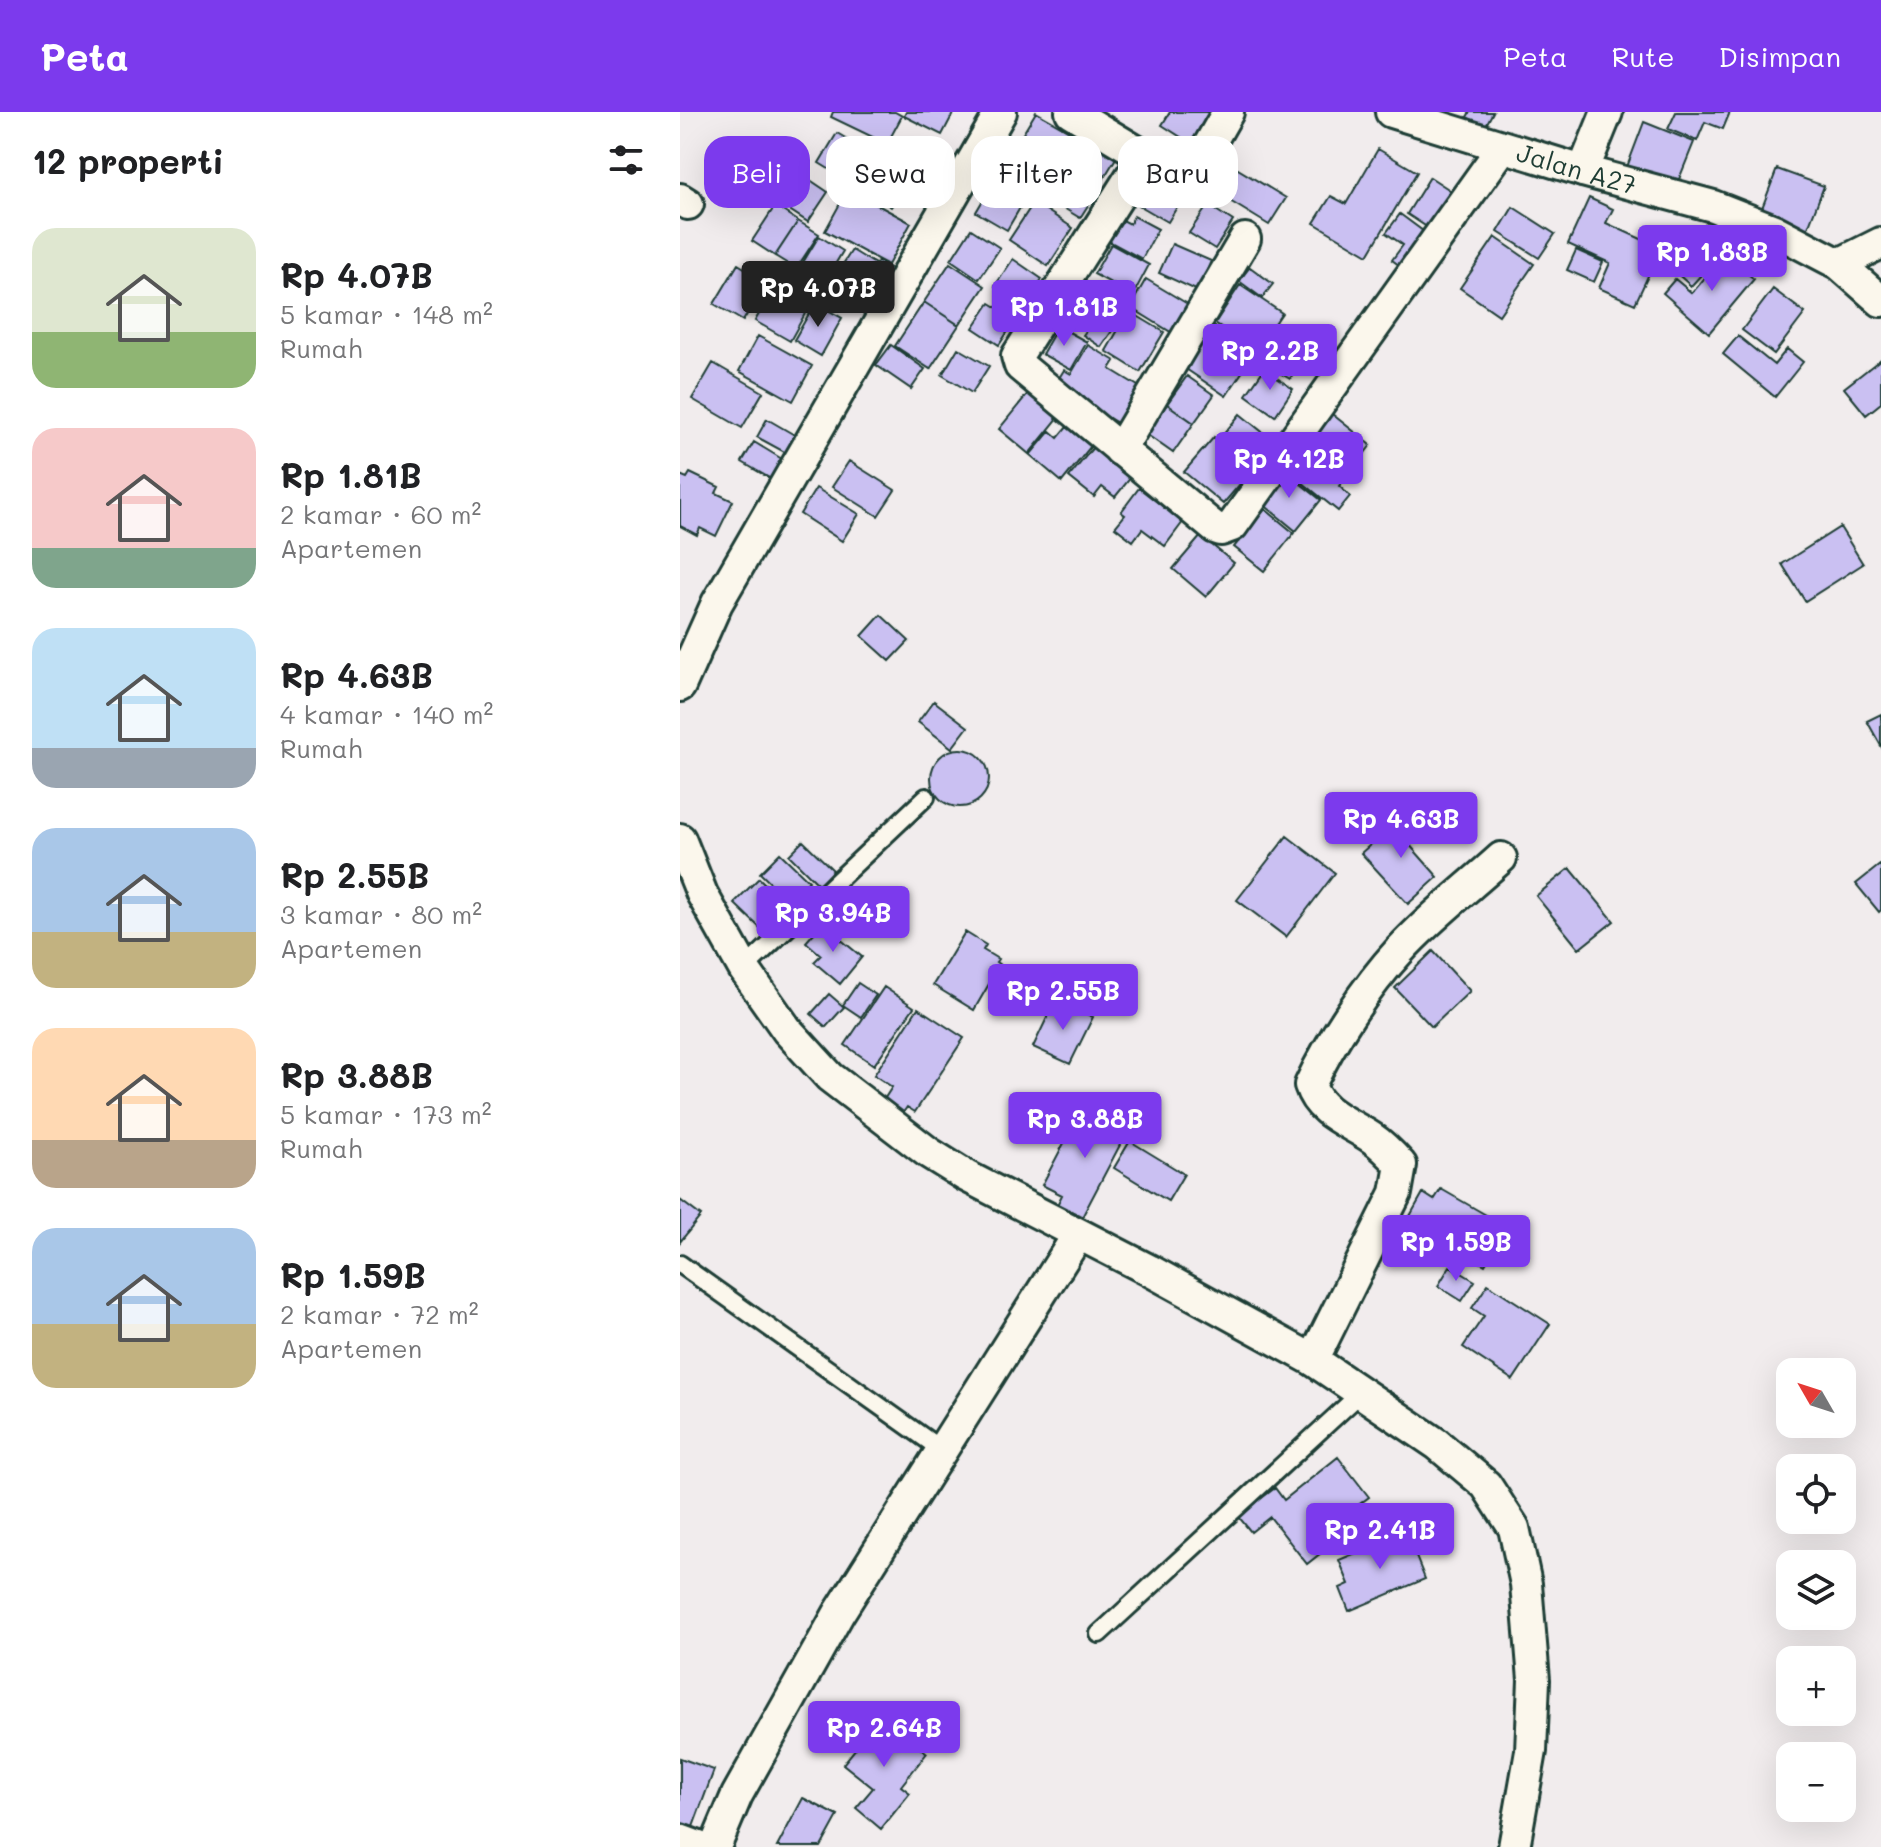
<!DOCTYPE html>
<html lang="id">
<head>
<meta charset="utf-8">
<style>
	:root { --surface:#fff; --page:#f6f6f6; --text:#202124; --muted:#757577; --accent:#7c3aed }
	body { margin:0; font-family:Mali,sans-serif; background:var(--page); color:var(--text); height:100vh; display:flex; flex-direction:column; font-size:30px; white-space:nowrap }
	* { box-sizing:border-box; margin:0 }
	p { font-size:26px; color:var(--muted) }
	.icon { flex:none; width:44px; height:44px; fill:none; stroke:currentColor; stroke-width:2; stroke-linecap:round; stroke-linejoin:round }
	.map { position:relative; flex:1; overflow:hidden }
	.sheet { display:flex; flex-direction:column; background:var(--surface); width:680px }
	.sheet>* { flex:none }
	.banner { position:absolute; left:24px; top:24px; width:760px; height:72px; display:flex; gap:16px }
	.needle { width:52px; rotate:309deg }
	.tools { position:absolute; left:1096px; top:1246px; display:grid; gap:16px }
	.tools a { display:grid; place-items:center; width:80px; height:80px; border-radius:16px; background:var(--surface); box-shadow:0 8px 32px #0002; font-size:40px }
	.price { position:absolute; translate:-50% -68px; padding:0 18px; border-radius:8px; background:var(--accent); color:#fff; font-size:26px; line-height:52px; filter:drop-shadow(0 2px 4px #0008) }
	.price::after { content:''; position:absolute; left:50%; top:48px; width:24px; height:18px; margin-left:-12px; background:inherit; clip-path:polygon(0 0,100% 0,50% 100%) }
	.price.active { background:#222; color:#fff }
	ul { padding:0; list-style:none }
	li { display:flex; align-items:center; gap:24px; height:200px; padding:0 32px }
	li span { display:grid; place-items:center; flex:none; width:224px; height:160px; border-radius:24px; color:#555 }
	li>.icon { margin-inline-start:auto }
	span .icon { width:96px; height:96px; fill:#fffc; stroke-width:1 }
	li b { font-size:34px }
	h2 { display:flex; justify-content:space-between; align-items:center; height:96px; padding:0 32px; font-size:34px }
	.chip { padding:0 28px; border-radius:24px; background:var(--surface); box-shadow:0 8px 32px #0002; font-size:28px; line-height:72px }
	.chip.active { background:var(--accent); color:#fff }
	header { display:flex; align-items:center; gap:48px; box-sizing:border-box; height:112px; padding:0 40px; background:var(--accent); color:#fff }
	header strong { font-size:38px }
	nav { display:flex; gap:44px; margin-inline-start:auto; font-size:28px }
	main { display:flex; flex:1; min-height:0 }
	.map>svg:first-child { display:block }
	.building { fill:#cac0f2; stroke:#1f3d34; stroke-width:2 }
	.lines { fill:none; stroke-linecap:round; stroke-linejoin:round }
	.service-casing { stroke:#1f3d34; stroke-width:22 }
	.minor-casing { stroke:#1f3d34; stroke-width:36 }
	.service { stroke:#fbf7ec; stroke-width:16 }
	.minor { stroke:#fbf7ec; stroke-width:30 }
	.labels { text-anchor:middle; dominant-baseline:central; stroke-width:7; stroke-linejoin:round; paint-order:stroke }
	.street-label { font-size:26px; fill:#1f3d34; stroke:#fbf7ec }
</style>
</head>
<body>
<header>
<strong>Peta</strong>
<nav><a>Peta</a><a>Rute</a><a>Disimpan</a></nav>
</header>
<main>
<section class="sheet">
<h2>12 properti<svg class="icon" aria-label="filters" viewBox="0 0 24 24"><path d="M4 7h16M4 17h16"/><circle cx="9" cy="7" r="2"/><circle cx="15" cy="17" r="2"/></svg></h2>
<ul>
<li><span style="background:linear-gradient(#dfe7d0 65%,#8fb573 0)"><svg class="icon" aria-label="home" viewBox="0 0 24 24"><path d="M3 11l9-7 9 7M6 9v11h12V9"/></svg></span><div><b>Rp 4.07B</b><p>5 kamar · 148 m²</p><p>Rumah</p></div></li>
<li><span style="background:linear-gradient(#f6c9c9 75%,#7fa58c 0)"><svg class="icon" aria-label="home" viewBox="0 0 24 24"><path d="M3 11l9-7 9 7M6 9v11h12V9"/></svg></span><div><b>Rp 1.81B</b><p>2 kamar · 60 m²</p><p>Apartemen</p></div></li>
<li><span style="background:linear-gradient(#bfe0f5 75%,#9aa5b1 0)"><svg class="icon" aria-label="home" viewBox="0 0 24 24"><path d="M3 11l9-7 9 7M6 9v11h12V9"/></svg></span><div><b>Rp 4.63B</b><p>4 kamar · 140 m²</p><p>Rumah</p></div></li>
<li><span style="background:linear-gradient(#a9c7e8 65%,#c2b280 0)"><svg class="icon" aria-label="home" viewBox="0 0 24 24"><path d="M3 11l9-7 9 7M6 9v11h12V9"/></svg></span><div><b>Rp 2.55B</b><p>3 kamar · 80 m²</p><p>Apartemen</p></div></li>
<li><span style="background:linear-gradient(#ffd9b3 70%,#b9a48a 0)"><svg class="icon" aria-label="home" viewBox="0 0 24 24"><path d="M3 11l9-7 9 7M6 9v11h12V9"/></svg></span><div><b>Rp 3.88B</b><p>5 kamar · 173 m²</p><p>Rumah</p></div></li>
<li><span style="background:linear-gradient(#a9c7e8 60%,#c2b280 0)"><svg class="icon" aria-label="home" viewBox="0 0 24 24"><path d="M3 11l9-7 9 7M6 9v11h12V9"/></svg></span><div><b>Rp 1.59B</b><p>2 kamar · 72 m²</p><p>Apartemen</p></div></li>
</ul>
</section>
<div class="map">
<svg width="1201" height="1735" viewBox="0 0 1201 1735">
	<rect width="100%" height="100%" fill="#f1eced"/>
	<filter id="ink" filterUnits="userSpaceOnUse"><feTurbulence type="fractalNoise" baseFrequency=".0125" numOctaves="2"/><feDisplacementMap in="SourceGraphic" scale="16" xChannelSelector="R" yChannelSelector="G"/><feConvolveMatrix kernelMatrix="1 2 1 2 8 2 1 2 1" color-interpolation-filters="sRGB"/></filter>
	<g filter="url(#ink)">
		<path class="building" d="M153,0H215L222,4L207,32L151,5Z
			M226,0H274L262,23L224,4Z
			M356,0L405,28L386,59L338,30Z
			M490,0H536L515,34L482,13Z
			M790,0H813L805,15L787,5Z
			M996,0H1050L1043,17L1025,10L1017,29L988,17Z
			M964,10L1014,30L993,82L944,63Z
			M157,21L230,64L211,95L139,51Z
			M415,27L439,41L419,74L395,60Z
			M333,35L367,56L348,86L315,65Z
			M698,37L737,60L688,143L634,111L651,84L666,92Z
			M543,48L606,86L589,113L527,75Z
			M114,57L148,80L128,110L94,88Z
			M1097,57L1144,74L1126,121L1079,104Z
			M389,61L417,79L400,106L372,89Z
			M476,62L506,80L488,110L457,92Z
			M750,65L776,82L753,119L727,102Z
			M313,71L344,89L327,118L296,100Z
			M168,77L231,111L208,153L145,119Z
			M909,86L933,97L926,111L981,136L955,192L919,176L930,151L888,132Z
			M354,90L393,116L368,154L329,128Z
			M528,93L553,109L535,137L509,121Z
			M95,94L118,109L95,144L72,129Z
			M833,95L875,122L859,146L818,120Z
			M720,102L751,125L726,158L712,148L723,133L706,121Z
			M435,104L450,112L454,104L478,117L462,147L423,126Z
			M118,109L139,122L116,157L95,144Z
			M291,117L320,136L299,167L271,148Z
			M139,124L163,139L144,171L119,157Z
			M815,125L854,152L819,203L780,176Z
			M431,132L469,153L453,183L414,162Z
			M492,132L531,149L518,179L479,161Z
			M1016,133L1034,149L1011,174L993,158Z
			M172,138L195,152L172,188L149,174Z
			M896,138L923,150L914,170L887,158Z
			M1045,142L1074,167L1029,221L983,181L995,167L1012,181Z
			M333,147L362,167L344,193L315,174Z
			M198,149L218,161L193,203L173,192Z
			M270,151L305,174L279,213L244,190Z
			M58,152L87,170L63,209L34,192Z
			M570,155L593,172L582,186L559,169Z
			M466,167L511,194L494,222L450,195Z
			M96,172L131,191L110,229L75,209Z
			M407,172L445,200L421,235L403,223L411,212L390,197Z
			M560,173L602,201L576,239L535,211Z
			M1093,177L1125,201L1094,242L1062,218Z
			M244,190L279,213L250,257L215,234Z
			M135,191L162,206L141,244L114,228Z
			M310,191L336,207L319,233L293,216Z
			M449,199L484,220L460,260L426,239Z
			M531,212L575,241L546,284L503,255Z
			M378,214L407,230L391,258L362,242Z
			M598,222L626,240L610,267L581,250Z
			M78,224L132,254L113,289L59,259Z
			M1058,224L1094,253L1107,237L1123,250L1095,285L1043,242Z
			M211,233L245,257L231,277L196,253Z
			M408,233L435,249L430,257L463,277L441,313L374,274L384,258L391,262Z
			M278,236L309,254L292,281L262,263Z
			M1201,247V291L1186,303L1164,276Z
			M33,251L83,280L62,316L12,287Z
			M584,257L613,277L595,304L566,283Z
			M507,264L534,283L514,311L487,292Z
			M349,280L379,305L349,342L319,317Z
			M487,292L514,311L493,341L466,322Z
			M560,302L586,323L568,344L542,324Z
			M652,302L691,333L671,359L632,328Z
			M87,307L118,325L108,342L77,325Z
			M387,315L411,334L382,370L350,343L370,319L378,326Z
			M534,325L545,335L539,343L566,365L543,392L504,360Z
			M631,329L670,361L659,374L670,384L658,399L607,358Z
			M74,330L102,347L91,367L62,350Z
			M414,334L452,364L435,385L422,375L414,385L389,365Z
			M169,349L215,378L198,404L152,375Z
			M602,357L641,388L616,419L577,387Z
			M10,361L39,375L36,381L53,389L36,424L20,416L17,423L0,414V363L7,366Z
			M136,376L179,402L162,429L120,402Z
			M459,376L503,410L485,434L462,417L453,429L435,415L445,403L441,400Z
			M585,397L614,421L584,459L554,435Z
			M1160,415L1183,452L1125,489L1102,452Z
			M521,424L554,451L526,485L493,457Z
			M201,503L229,529L210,549L182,524Z
			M254,589L288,615L272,636L238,610Z
			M1201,602V634L1187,609Z
			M251 666a29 29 0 1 1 58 0a29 29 0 1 1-58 0Z
			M726,701L742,718L728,731L758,765L728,792L681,741Z
			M607,724L655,761L606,825L557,788Z
			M123,729L153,758L139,773L109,743Z
			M100,741L129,769L109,789L80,761Z
			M1201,752V798L1199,800L1176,772Z
			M890,756L934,809L899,837L856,784Z
			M79,766L105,792L81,817L54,791Z
			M142,812L182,845L160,872L134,850L141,843L126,830Z
			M285,820L306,833L303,838L318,847L316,850L320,853L294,898L253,873Z
			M753,839L790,879L752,915L715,876Z
			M178,871L196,883L181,905L163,893Z
			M204,875L234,895L194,953L165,933Z
			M149,882L164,895L146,915L131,902Z
			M376,887L413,905L390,952L353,935Z
			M238,896L284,926L235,1000L227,995L220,1005L201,992L212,975L194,963Z
			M405,991L450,1014L400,1109L375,1097L382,1083L362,1073Z
			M450,1029L504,1062L488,1089L434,1056Z
			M761,1077L827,1115L805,1153L783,1141L779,1149L732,1123L740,1109L730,1104L743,1081L754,1088Z
			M0,1088L21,1104L0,1130Z
			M770,1154L795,1169L782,1189L758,1174Z
			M808,1172L870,1212L833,1268L783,1235L804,1204L792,1196Z
			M658,1345L689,1385L665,1403L674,1415L627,1452L590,1405L571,1420L558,1404L595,1376L604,1388Z
			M726,1420L745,1467L669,1499L660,1476L669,1472L659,1448Z
			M202,1604L247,1641L221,1674L230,1681L201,1717L176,1696L193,1676L163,1652Z
			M0,1646L34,1658L10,1723L0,1719Z
			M123,1686L158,1704L141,1735H97Z"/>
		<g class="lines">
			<defs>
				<path id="service" d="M64,857L246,685
					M0,1152L263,1339
					M419,1522L682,1280"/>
				<g id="minor">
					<path d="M391,0L464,44L503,62L510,61L516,56L548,0"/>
					<path id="s1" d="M711,0L903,59L1033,94L1094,118L1159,152L1201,189"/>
					<path d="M464,44L337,244L340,254L535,416L541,418L552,414L822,36"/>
					<path d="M903,59L927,0"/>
					<path d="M0,87L8,92"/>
					<path d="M1159,152L1201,131"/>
					<path d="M440,338L565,127"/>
					<path d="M0,574L37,491L321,0"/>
					<path d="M0,727L22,782L64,857L107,918L150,965L249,1041L286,1064L469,1158L633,1248L757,1332L806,1373L834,1416L846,1472L854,1568L851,1639L834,1735"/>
					<path d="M633,1248L716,1081L721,1053C712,1043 704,1034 692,1026C669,1010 639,1002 630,973C651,928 686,875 720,838C750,805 788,776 821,746"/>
					<path d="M0,1728L19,1735"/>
					<path d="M35,1735L57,1683L159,1501L398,1123"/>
				</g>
			</defs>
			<use href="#service" class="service-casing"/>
			<use href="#minor" class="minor-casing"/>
			<use href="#service" class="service"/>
			<use href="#minor" class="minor"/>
		</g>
	</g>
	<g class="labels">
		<g class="street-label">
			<text stroke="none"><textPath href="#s1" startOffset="194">Jalan A27</textPath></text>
		</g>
	</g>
</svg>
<div class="tools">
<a><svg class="needle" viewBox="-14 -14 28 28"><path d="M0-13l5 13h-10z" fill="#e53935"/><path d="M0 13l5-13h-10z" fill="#757577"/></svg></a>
<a><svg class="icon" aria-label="locate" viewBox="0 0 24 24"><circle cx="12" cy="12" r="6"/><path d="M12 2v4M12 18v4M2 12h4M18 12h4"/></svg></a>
<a><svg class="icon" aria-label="layers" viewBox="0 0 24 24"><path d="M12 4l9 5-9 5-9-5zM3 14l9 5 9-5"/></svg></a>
<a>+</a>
<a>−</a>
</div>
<b class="price" style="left:1032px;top:181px">Rp 1.83B</b>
<b class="price active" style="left:138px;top:217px">Rp 4.07B</b>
<b class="price" style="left:384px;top:236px">Rp 1.81B</b>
<b class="price" style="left:590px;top:280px">Rp 2.2B</b>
<b class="price" style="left:609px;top:388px">Rp 4.12B</b>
<b class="price" style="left:721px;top:748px">Rp 4.63B</b>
<b class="price" style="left:153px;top:842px">Rp 3.94B</b>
<b class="price" style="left:383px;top:920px">Rp 2.55B</b>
<b class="price" style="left:405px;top:1048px">Rp 3.88B</b>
<b class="price" style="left:776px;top:1171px">Rp 1.59B</b>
<b class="price" style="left:700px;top:1459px">Rp 2.41B</b>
<b class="price" style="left:204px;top:1657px">Rp 2.64B</b>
<div class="banner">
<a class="chip active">Beli</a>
<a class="chip">Sewa</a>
<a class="chip">Filter</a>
<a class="chip">Baru</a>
</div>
</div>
</main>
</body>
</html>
